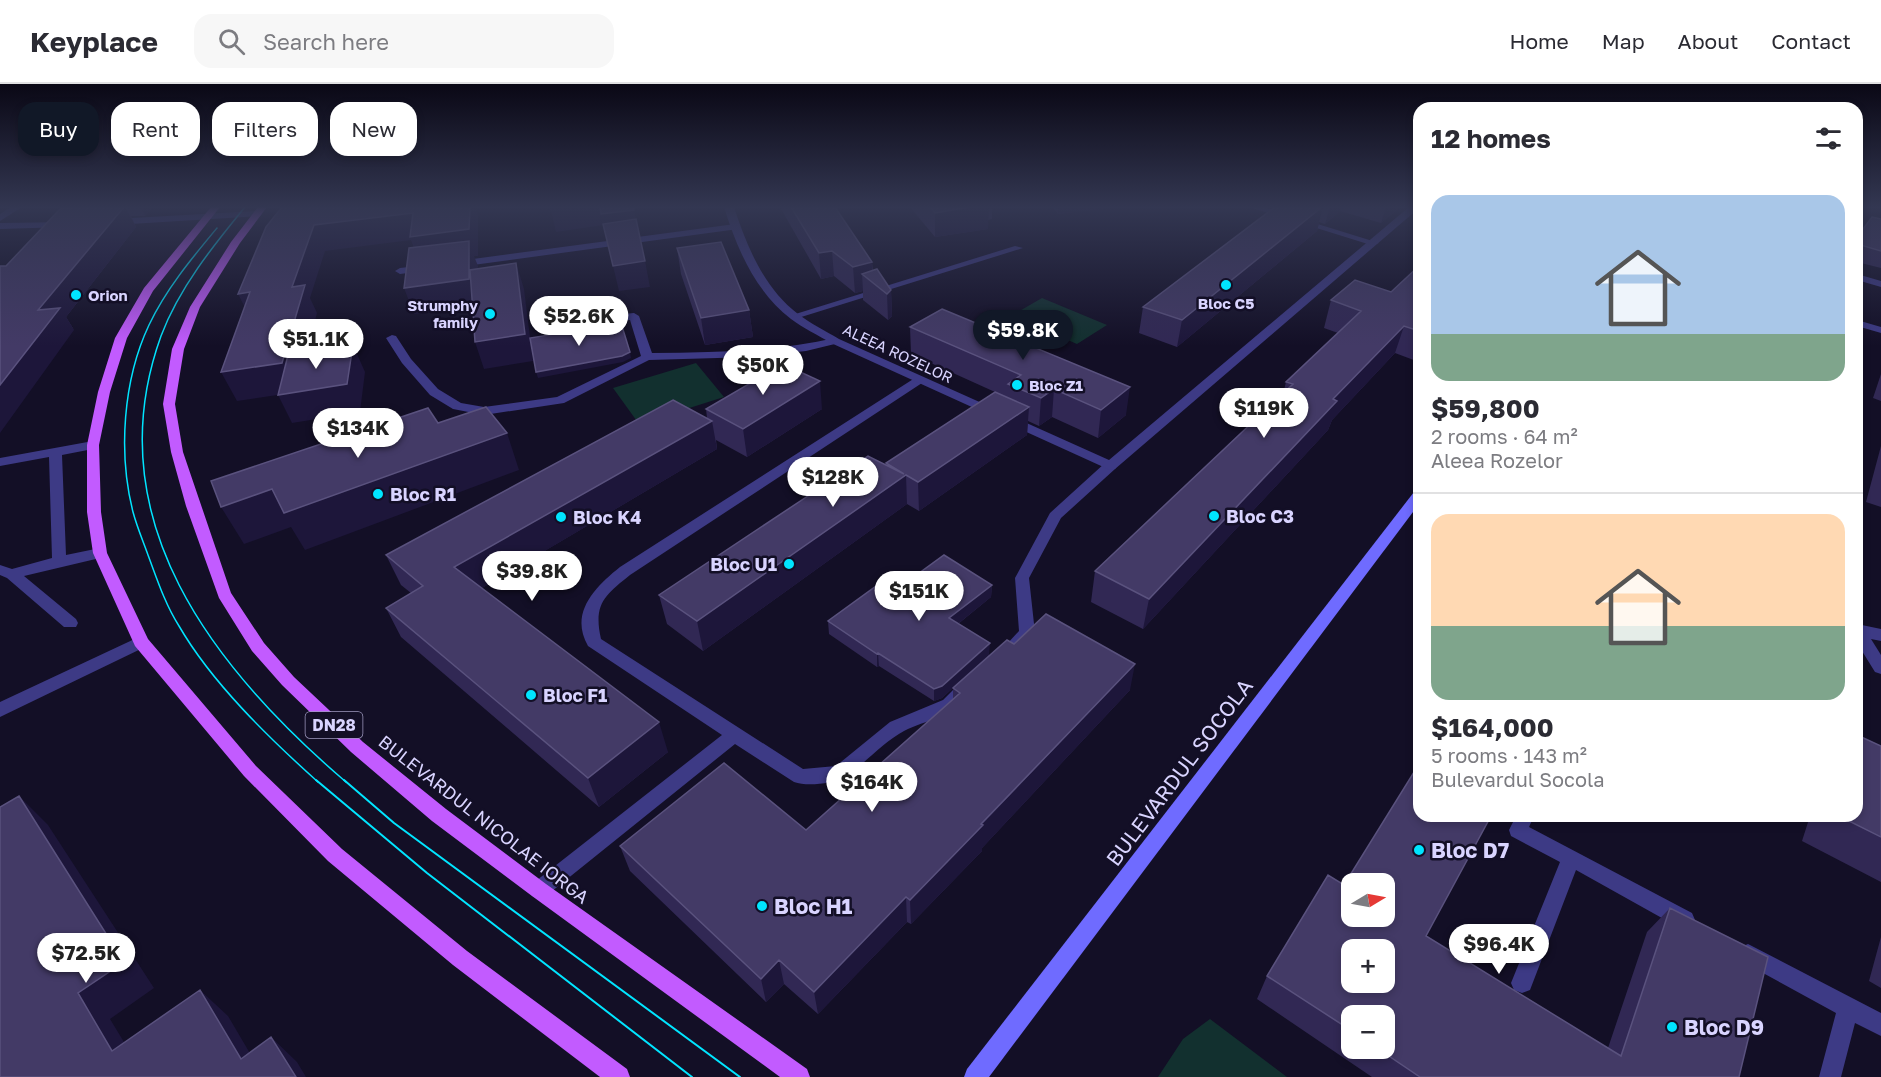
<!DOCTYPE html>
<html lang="en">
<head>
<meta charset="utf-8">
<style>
	:root { --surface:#fff; --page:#f7f7f7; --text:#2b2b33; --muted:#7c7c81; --line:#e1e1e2; --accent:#111827 }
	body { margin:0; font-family:"Golos Text",sans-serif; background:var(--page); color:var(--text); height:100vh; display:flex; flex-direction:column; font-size:22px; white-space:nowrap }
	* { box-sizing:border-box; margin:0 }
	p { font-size:20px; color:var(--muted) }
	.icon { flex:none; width:33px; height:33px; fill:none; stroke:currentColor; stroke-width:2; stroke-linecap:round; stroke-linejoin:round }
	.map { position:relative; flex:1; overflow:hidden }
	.side { position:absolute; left:1413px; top:18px; width:450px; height:720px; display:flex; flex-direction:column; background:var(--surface); border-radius:18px; box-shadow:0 3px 9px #0003 }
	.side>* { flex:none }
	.guide { position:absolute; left:18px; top:18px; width:570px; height:54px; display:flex; gap:12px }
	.needle { width:39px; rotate:80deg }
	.fabs { position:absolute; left:1341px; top:789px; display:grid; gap:12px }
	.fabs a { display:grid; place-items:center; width:54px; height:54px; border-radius:12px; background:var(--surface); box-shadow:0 3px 9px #0003; font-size:30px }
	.price { position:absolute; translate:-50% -51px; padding:0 14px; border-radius:21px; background:#fff; color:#222; font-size:20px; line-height:39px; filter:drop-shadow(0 2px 3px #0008) }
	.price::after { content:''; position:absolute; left:50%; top:36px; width:18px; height:14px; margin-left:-9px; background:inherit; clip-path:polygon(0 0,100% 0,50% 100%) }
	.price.on { background:var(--accent); color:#fff }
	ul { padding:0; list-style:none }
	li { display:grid; align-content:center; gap:12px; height:318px; padding:0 18px }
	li+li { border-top:2px solid var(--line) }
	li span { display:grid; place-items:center; height:186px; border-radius:18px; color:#555 }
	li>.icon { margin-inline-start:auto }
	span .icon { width:108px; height:108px; fill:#fffc; stroke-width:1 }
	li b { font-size:26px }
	h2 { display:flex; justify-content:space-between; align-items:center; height:72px; padding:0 18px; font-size:26px }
	.chip { padding:0 21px; border-radius:18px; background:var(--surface); box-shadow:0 3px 9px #0003; font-size:21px; line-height:54px }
	.chip.on { background:var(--accent); color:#fff }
	header { display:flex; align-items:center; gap:36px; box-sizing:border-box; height:84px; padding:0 30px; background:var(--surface); border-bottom:2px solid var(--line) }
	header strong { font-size:28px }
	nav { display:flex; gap:33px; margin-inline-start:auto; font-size:21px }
	.search { width:420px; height:54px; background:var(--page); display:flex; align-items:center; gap:15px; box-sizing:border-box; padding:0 21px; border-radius:18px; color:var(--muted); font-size:22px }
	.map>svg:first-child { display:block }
	.green { fill:#12302f }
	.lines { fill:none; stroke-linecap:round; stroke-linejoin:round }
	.lane { fill:#3d3a85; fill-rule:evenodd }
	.street { fill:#3d3a85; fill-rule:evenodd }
	.secondary { fill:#6f6bff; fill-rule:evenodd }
	.primary { fill:#c25bff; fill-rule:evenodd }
	.tram-far1 { stroke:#00e5ff; stroke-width:1.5 }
	.tram { stroke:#00e5ff; stroke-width:2 }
	.wall { fill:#312854; fill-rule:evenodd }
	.shaded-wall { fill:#1d163a }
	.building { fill:#433a66; stroke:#5a527e; stroke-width:1.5; fill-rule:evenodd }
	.poi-dot { fill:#00e5ff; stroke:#130f26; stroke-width:2 }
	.labels { text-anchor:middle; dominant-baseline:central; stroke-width:5; stroke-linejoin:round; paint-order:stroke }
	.far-poi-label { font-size:15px; font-weight:bold; fill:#d9d4ff; stroke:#130f26; text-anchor:start }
	.far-street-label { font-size:15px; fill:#d9d4ff; stroke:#130f26 }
	.shield { fill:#130f26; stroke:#9e99be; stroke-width:1.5 }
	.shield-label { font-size:16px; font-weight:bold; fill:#d9d4ff }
	.poi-label { font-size:18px; font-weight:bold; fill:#d9d4ff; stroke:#130f26; text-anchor:start }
	.street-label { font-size:18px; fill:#d9d4ff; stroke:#130f26 }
	.near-street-label { font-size:21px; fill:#d9d4ff; stroke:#130f26 }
	.near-poi-label { font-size:21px; font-weight:bold; fill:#d9d4ff; stroke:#130f26; text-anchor:start }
</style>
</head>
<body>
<header>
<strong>Keyplace</strong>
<div class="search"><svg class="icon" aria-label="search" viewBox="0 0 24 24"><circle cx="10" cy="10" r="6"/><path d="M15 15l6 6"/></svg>Search here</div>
<nav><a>Home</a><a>Map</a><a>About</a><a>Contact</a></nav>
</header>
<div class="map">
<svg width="1881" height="993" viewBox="0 0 1881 993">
	<rect width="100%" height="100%" fill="#130f26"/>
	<path class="green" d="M1042,214L1107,241L1077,260L1011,232Z
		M696,279L724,313L639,340L613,304Z
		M1210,935L1287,993H1158L1183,955Z"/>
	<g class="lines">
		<path class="lane" d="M1249,123H1263L1379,159L1371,161Z
			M735,140L738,141V145L458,183L453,180L458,177Z
			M1015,162L1023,164L798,234L794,235L789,232Z
			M426,181L430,182V186L400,190L395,187L400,184Z
			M1857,190L1881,197V203L1857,196Z
			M634,229L639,232L652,269C713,268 775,268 835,254L841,257L839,259L806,267L752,273L649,276L564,319L484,331L453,325L430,311L402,279L386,254L392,251L396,252L411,275L438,305L461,319L484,323L557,313L641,272L630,236L571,241L566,238L571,235Z
			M918,292L922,293V299L630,491C605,511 593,520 601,555L803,685L836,682L890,638L943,616L953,606L959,605L965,606L967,611C955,633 925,636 904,647C885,657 863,680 846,694C832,699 808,703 794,698L735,660L546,812L539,815L532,812L529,806L532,800L722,651L588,562C569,529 595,503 620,483Z
			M93,357L99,361L98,364L62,371L66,471L100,464L107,469L100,474L24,492L76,535L78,539L76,543H64L7,494L0,491V481L12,485L52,474L49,373L0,382V374Z
			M1110,378L1115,379L1117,382L1115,385L1061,434L1029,494L1035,549L1020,565H1008L1006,561L1019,547L1015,494L1050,429L1105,379Z
			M1516,732H1534L1529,743L1692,829L1695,836L1692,843L1685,845L1678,843L1576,786L1530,906L1522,909L1514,906L1511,899L1560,778L1511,752L1509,746Z
			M1748,860L1881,929V952L1855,939L1841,993H1819L1836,929L1741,877L1738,870L1741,863Z"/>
		<path class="street" d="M11,123H22L0,137V130Z
			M724,123H734C747,163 764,204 798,230C811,240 826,247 839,255L1109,376L1409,123L1419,124L1115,385L1110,386L831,259C818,251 803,244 791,235C755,207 737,165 724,123Z
			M257,127L262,130L260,132L114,141L109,138L114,135Z
			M69,138L71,140L66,143L0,145V139Z
			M1857,236L1881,243V249L1857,242Z
			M1857,540L1881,545V557L1871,555L1881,571V590L1875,588L1857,559Z
			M141,552L147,554L149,558L147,562L0,633V618Z"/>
		<path class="secondary" d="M1419,407V420L989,993H964L967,985L1414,408Z"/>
		<path class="primary" d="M211,123H220L153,207L127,254L110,308L99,361L101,428L107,469L148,555L256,682L342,765L467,867L627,985L630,993H600L453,881L328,777L244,692L135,562L93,469L87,428V361L98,308L115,254L144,204Z
			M258,123H267L240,159L200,223L184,265L175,320L183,368L231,509L264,559L294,593L363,658L446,725L546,800L807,985L810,993H780L532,812L432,737L351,668L282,601L252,567L219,514L186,422L171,368L163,320L172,265L190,223L231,158Z"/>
		<path class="tram-far1" d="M245,123C213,162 179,204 161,252C95,435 214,585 346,698
			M217,144C192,174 166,205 149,241C123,296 118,369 133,428C137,443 143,457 148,471C157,495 165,520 179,542C212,599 269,654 318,698"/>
		<path class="tram" d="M316,696L427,789L692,993
			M344,696L394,739L740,993"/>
	</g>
	<path class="wall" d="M77,123H152L145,132H131L136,143L66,233L74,246L6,182Z
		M780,123H835L872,178L873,187L891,206L892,232L888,236L863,216V207L855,209L834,192L821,195Z
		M910,123H992V135L988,136V145L935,153Z
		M1053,123H1116L1058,130Z
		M1269,123H1400L1381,139L1340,127L1325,140L1319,138L1317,147L1177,263L1139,249L1143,223L1273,124Z
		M1881,135V184L1857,178V153Z
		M677,164L749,226L753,253L705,261L681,190Z
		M1419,182V278L1395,269L1332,336L1328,346L1143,545L1091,518L1095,487L1283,310L1286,298L1338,249L1324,244L1331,216L1391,208Z
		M910,243L1126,331L1098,354L1052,333L1039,342L1028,337L1027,351L919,427L907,420L703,567L667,540L659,511L886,381V379L995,308L911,270Z
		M1881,290V317L1873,314Z
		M706,325H822L747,373L716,356L717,365L482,504L668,668L599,723L401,553L386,524L411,509L401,501L386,471L707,334Z
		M1881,362V423L1866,418Z
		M992,501L991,513L958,540L989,571L968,591L1014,560L1130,606L982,764V767L911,840L907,838L818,930L784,900L766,918L630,787L620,762L806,746L953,615V604L942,614L934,617L879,582L877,583L829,550L828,537L893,508Z
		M1881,662V798L1802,757L1810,732H1857Z
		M1670,824L1739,993H1372L1257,915L1267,892L1426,852L1608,964L1647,848ZM1352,932L1384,964H1352Z
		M1881,853V904L1869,897Z"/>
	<path class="shaded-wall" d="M124,123H125L136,143L66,233L74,246L0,349V301L38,226Z
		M140,123H152L145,132Z
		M470,123H475L478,131V172H474L478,182V221L414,230L404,204L419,179L411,156L325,167L310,214L317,229L297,308L237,317L221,288L292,203L314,141Z
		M550,123H600L604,141L556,148Z
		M970,123H989L988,145L935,153V129Z
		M1058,123H1116L1058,130Z
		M1322,123H1323L1317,147L1177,263L1182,236Z
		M1330,123H1341L1340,127L1325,140Z
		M1386,123H1400L1381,139Z
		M634,126L639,150L607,155L601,130Z
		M832,167L834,192L821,195L819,169Z
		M645,177L650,203L619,207L613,182Z
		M872,178L873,199L862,190L863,207L855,209L853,183Z
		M516,179L524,205L533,277L484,285L475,258Z
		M891,206L892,232L888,236L887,210Z
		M250,208L252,237L238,210Z
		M749,226L753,253L705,261L701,234Z
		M1404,242L1395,269L1332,336L1328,346L1143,545L1149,515L1333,315Z
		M353,261L365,288L360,328L292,339L278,311Z
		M630,268L631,274L623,278L538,294L536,288Z
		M820,297L822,325L747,373L743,345Z
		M1130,303L1126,331L1098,354L1101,326Z
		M1054,305L1052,333L1039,342L1041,314Z
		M1029,323L1027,351L919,427L918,398Z
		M712,337L717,365L467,513L454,483Z
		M507,349L519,386L305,466L291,443L244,460L221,423L272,405Z
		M906,391L907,420L703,567L697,537Z
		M992,501L991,513L949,547V534Z
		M990,559L989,571L942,614L934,617V605Z
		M878,569L879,582L877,583V570Z
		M1135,580L1130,606L982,764V767L911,840L910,816Z
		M659,638L668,668L599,723L588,694Z
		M19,712L48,741L154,904L110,935L144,991L112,967L78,909Z
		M906,813L907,838L818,930L814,908Z
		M779,876L784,900L766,918L761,895Z
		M200,906L228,932L264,993L241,975Z
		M271,953L297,978L306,993H296Z"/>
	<path class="building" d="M84,123H124L38,226L60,224L0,301V182H6L61,124Z
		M282,123H470L469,145L410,153L413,129L314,141L292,203L305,201L282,279L221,288L250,208L238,210L266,143Z
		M600,123H633L634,126L601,130Z
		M791,123H835L872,178L853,183L832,167L819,169Z
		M930,123H970L935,129Z
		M1275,123H1322L1182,236L1143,223Z
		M1872,133L1881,135V167L1857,160V153Z
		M636,135L645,177L613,182L603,140Z
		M469,157V195L404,204L409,164Z
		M721,158L749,226L701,234L677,164Z
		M516,179L525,250L475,258L470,186Z
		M1419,182V247L1404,242L1333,315L1337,317L1149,515L1095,487L1293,300L1286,298L1361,227L1331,216L1355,196L1391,208Z
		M877,185L891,206L887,210L862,190Z
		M942,225L1130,303L1101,326L1054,305L1041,314L1008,300L1021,291L910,243Z
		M621,239L630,268L622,272L536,288L530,254Z
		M353,261L347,300L278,311L288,271Z
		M783,280L820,297L743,345L706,325Z
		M995,308L1029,323L918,398L906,391L697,537L659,511L868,372L904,390L886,379Z
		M673,316L712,337L454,483L659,638L588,694L386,524L423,502L386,471Z
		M486,323L507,349L284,429L272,405L221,423L211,397L428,324L438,339Z
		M944,471L992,501L949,534L990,559L942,602L934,605L878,569L877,570L828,537L879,500L893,508Z
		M1046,530L1135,580L981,740L983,741L910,816L906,813L814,908L779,876L761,895L620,762L724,679L806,746L960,609L953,604L1007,556L1014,560Z
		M1857,651L1881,662V753L1839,732H1857Z
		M1419,680V732H1491L1426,852L1621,972L1670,824L1768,873L1739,993H1420L1377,964H1384V932H1352V947L1267,892L1328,791L1344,801ZM1352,800H1384V832H1352ZM1352,866H1384V898H1352Z
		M19,712L124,878L78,909L112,967L200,906L241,975L271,953L296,993H0V723Z"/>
	<linearGradient id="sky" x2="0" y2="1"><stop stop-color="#0a0815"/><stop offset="0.47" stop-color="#333752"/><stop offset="1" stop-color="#333752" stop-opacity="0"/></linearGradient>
	<rect width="1881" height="262" fill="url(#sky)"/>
	<g class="poi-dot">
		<circle cx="1226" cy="201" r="6"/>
		<circle cx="76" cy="211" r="6"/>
		<circle cx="490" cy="230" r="6"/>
		<circle cx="1017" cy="301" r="6"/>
		<circle cx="378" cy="410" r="6"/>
		<circle cx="1214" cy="432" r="6"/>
		<circle cx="561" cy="433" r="6"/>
		<circle cx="789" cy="480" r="6"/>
		<circle cx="531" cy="611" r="6"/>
		<circle cx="1419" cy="766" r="6"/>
		<circle cx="762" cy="822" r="6"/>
		<circle cx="1672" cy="943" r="6"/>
	</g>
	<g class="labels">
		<g class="far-poi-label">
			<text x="88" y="211">Orion</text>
			<text x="1226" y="219" text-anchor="middle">Bloc C5</text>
			<text x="478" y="221" text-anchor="end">Strumphy<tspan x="478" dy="17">family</tspan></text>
			<text x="1029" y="301">Bloc Z1</text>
		</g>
		<g class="far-street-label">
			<text transform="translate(898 269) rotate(25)">ALEEA ROZELOR</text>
		</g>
		<rect class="shield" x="305.5" y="628" width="57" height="26" rx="4.5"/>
		<g class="shield-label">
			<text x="334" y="641">DN28</text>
		</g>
		<g class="poi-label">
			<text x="390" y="410">Bloc R1</text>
			<text x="1226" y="432">Bloc C3</text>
			<text x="573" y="433">Bloc K4</text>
			<text x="777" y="480" text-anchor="end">Bloc U1</text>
			<text x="543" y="611">Bloc F1</text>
		</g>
		<g class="street-label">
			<text transform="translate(484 735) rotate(38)">BULEVARDUL NICOLAE IORGA</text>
		</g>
		<g class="near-street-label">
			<text transform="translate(1179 688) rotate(-53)">BULEVARDUL SOCOLA</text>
		</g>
		<g class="near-poi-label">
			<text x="1431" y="766">Bloc D7</text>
			<text x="774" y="822">Bloc H1</text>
			<text x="1684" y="943">Bloc D9</text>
		</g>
	</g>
</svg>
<div class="fabs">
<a><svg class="needle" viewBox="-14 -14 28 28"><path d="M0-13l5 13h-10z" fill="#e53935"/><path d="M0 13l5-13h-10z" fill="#7c7c81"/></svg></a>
<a>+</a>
<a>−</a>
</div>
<b class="price" style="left:579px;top:263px">$52.6K</b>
<b class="price on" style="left:1023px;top:277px">$59.8K</b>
<b class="price" style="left:316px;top:286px">$51.1K</b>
<b class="price" style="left:763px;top:312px">$50K</b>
<b class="price" style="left:1264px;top:355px">$119K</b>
<b class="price" style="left:358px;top:375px">$134K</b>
<b class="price" style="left:833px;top:424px">$128K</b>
<b class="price" style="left:532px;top:518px">$39.8K</b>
<b class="price" style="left:919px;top:538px">$151K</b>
<b class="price" style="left:872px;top:729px">$164K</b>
<b class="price" style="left:1499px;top:891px">$96.4K</b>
<b class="price" style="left:86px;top:900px">$72.5K</b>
<div class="guide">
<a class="chip on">Buy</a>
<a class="chip">Rent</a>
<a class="chip">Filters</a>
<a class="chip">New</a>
</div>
<section class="side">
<h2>12 homes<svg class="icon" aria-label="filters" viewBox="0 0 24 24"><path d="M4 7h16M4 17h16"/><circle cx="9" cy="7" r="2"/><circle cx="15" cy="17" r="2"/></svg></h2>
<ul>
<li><span style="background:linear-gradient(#a9c7e8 75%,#7fa58c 0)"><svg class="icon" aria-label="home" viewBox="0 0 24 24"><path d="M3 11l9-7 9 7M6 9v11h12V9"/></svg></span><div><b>$59,800</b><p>2 rooms · 64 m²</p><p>Aleea Rozelor</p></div></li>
<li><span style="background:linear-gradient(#ffd9b3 60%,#7fa58c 0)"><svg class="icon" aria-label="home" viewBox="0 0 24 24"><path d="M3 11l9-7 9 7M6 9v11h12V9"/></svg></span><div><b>$164,000</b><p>5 rooms · 143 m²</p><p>Bulevardul Socola</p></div></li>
</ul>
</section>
</div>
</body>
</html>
